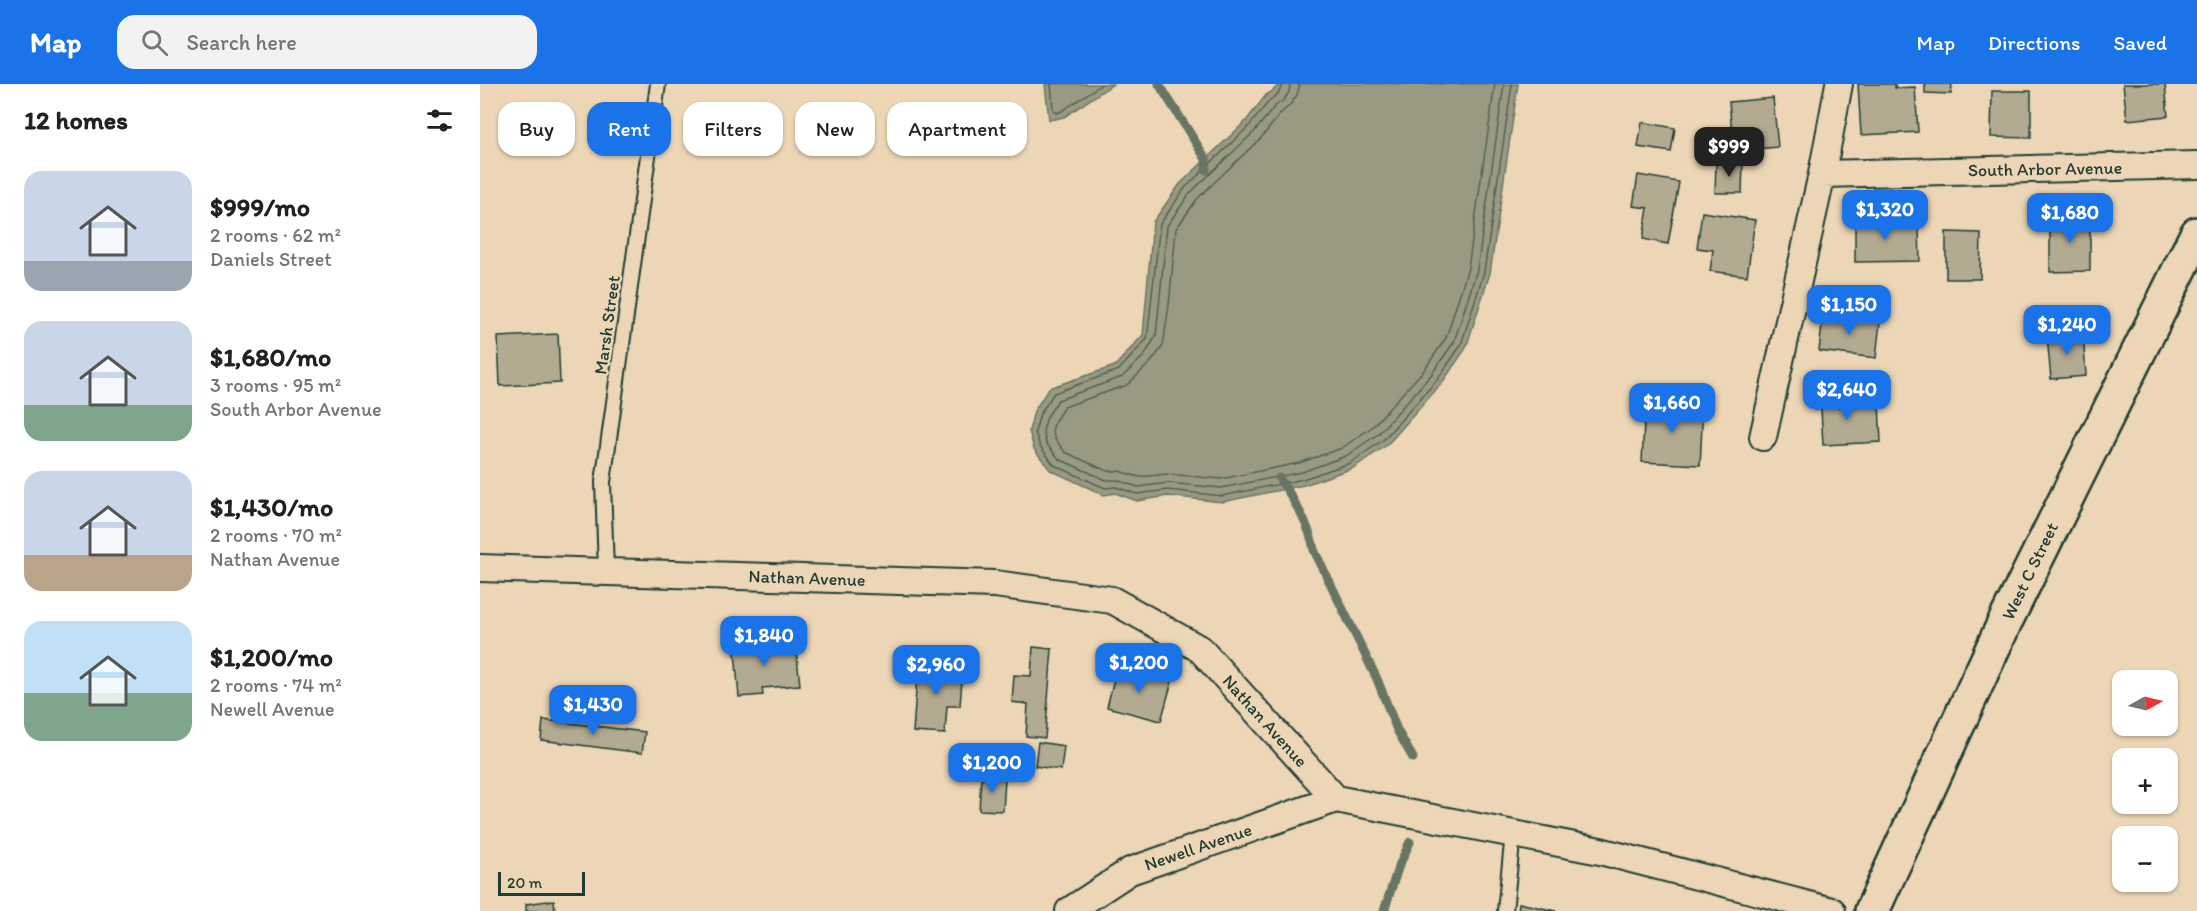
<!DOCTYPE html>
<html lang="en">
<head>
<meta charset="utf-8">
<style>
	:root { --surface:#fff; --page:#f2f2f2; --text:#202124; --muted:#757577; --accent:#1a73e8 }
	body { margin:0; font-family:Itim,sans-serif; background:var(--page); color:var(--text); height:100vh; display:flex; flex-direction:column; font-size:22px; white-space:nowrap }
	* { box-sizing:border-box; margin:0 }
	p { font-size:20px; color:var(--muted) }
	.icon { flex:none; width:33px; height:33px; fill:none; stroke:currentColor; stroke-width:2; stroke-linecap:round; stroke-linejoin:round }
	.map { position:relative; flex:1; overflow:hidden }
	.details { display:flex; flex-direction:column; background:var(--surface); width:480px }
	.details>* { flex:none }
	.top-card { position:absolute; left:18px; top:18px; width:570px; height:54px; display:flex; gap:12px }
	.needle { width:39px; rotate:82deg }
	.fabs { position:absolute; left:1632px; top:586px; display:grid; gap:12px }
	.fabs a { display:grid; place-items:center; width:66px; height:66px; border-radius:12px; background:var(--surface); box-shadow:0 2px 4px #0004; font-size:30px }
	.scale { position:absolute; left:18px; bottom:15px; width:87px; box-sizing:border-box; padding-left:6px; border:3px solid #1f3d34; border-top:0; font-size:16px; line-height:21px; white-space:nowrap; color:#1f3d34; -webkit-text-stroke:4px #ecd6b5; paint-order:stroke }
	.price { position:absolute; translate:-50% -51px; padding:0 14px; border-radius:12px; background:var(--accent); color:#fff; font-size:20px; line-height:39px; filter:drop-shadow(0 2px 3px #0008) }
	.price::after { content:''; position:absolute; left:50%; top:36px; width:18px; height:14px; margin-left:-9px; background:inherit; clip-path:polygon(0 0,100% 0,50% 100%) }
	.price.selected { background:#222; color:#fff }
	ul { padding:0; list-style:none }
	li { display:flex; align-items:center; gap:18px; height:150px; padding:0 24px }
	li span { display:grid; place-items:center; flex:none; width:168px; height:120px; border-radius:18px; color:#555 }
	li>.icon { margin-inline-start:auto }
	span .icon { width:72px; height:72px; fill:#fffc; stroke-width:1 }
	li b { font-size:26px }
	h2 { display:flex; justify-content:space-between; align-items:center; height:72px; padding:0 24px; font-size:26px }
	.tag { padding:0 21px; border-radius:18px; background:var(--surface); box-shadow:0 2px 4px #0004; font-size:21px; line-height:54px }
	.tag.selected { background:var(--accent); color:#fff }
	header { display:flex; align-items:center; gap:36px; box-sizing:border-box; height:84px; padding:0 30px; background:var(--accent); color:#fff }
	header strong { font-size:28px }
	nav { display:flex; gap:33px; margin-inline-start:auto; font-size:21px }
	.search { width:420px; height:54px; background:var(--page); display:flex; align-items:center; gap:15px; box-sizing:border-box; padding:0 21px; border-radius:18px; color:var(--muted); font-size:22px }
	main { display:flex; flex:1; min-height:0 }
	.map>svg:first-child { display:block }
	.water { fill:#9a9a82; stroke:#697563; stroke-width:1.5 }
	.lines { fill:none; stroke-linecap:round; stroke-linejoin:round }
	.shore { stroke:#506253; stroke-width:1.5 }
	.stream { stroke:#697563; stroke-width:9 }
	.building { fill:#b3ab91; stroke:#1f3d34; stroke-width:1.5 }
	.service-casing { stroke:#1f3d34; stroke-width:18 }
	.minor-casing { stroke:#1f3d34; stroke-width:30 }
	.secondary-casing { stroke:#1f3d34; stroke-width:38 }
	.service { stroke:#ecd6b5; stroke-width:14 }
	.minor { stroke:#ecd6b5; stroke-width:26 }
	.secondary { stroke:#ecd6b5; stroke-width:33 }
	.labels { text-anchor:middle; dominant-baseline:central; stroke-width:5; stroke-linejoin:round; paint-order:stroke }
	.street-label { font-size:18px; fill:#1f3d34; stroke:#ecd6b5 }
</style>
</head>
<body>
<header>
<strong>Map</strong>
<div class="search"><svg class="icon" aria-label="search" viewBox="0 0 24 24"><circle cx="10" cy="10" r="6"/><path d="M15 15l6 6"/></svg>Search here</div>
<nav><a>Map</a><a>Directions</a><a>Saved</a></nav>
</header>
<main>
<section class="details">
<h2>12 homes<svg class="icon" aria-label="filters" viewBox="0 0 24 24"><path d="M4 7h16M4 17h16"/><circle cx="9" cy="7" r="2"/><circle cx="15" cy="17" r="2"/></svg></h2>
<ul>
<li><span style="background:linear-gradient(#c9d6e8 75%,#9aa5b1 0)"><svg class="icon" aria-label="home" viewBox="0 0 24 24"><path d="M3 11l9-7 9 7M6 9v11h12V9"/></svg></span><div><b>$999/mo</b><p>2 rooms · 62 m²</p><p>Daniels Street</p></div></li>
<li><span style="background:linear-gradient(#c9d6e8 70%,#7fa58c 0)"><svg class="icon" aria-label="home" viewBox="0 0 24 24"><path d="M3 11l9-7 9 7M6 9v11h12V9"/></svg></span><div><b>$1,680/mo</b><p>3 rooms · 95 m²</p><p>South Arbor Avenue</p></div></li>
<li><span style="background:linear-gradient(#c9d6e8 70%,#b9a48a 0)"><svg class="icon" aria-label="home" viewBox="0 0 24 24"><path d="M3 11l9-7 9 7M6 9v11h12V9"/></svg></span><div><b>$1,430/mo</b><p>2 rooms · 70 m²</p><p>Nathan Avenue</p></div></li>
<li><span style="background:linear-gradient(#bfe0f5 60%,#7fa58c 0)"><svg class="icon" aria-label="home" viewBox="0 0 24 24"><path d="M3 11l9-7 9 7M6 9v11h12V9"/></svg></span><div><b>$1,200/mo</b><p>2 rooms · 74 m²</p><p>Newell Avenue</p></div></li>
</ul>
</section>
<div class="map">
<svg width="1717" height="827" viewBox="0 0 1717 827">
	<rect width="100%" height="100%" fill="#ecd6b5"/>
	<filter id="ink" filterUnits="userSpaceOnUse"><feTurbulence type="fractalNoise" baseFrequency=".0167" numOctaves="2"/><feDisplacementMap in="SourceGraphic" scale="12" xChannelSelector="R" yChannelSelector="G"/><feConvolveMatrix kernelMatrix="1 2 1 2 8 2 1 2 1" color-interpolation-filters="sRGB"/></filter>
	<g filter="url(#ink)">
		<path class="water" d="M565,0H633L584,33L569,36Z
			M799,0H1038L1010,189L986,264L962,299L907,361L873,384L824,401L742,418L688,412L657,417L635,409L624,411L570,386L554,365L549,347L554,327L569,304L635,282L663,251L673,138L700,100L766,37L786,11L793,7Z"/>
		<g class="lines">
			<path class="shore" d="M571,0L573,26L576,29L582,27L622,0
				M803,0L798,10L790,16L770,41L705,104L680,140L667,255L639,286L574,309L560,330L555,348L560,362L574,381L625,404L636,403L657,410L688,406L742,412L823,395L870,379L903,356L957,296L981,261L1004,188L1032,0
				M810,0L809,8L804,16L795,22L775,47L710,109L687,142L676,252L664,272L642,293L578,316L567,333L563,347L566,359L579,375L626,396H637L658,403L688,399L741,404L822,388L866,372L898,350L951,291L974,258L997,186L1024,0
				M820,0L817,11L810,21L801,29L782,53L717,115L696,145L689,221L683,262L671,278L647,301L584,323L575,337L572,347L575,355L585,368L627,387H639L659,393L687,390L741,395L819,379L862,364L892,343L944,286L966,254L988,184L1015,0"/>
			<path class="stream" d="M679,0L726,75V86
				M799,394C812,412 831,444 834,466L897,595L917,646L933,674
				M904,827L918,784L930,758"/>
		</g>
		<path class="building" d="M1378,0H1415V4L1435,3L1438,48L1381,51Z
			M1445,0H1472L1471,10L1445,9Z
			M1643,0H1685L1688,32L1647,36Z
			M1512,7H1551V54L1511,53Z
			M1293,14L1298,63L1254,67L1249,18Z
			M1162,38L1195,44L1191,68L1158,63Z
			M1236,79H1263L1262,109H1235Z
			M1158,91L1199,98L1188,160L1163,155L1168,124L1153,122Z
			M1222,128L1275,136L1267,192L1230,187L1233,166L1217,164Z
			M1570,132H1610V187L1570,188Z
			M1375,133H1411V143H1439L1440,177L1375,178Z
			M1466,148L1501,149L1500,195H1466Z
			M1343,231L1400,238L1396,274L1339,267Z
			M1603,248L1606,292L1571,295L1567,252Z
			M78,250L80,299L20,302L18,253Z
			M1358,306L1359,323L1399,321L1401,358L1343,361L1341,325L1334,326L1333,307Z
			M1165,318L1223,322L1220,381L1162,378Z
			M293,554L295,566L316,564L320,601L282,604L283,611L259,613L254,557Z
			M553,563L572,565L565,654L546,652L548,620L532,618L534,591L551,592Z
			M438,578L483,582L480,622H467L465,650L433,648Z
			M637,583L692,597L681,637L627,623Z
			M63,636L165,648L162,669L61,656Z
			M558,658L584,662L581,686L555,682Z
			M501,694L525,695L523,727L499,726Z
			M74,816L75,827H46V820Z
			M1039,819L1076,827H1038Z"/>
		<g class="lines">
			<defs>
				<path id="service" d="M126,487L123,398L178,0
					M1025,827L1033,750"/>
				<path id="minor" d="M1342,90L1717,81
					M1283,353L1342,90L1359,0
					M0,484L515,500L632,516L720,565L856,715L1120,767L1352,827
					M589,827L650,787L856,715"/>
				<path id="secondary" d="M1392,827L1523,542L1717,150"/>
			</defs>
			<use href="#service" class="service-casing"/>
			<use href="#minor" class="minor-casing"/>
			<use href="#secondary" class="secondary-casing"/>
			<use href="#service" class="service"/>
			<use href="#minor" class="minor"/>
			<use href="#secondary" class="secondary"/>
		</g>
	</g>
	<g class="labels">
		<g class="street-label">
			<text transform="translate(1565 85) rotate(-1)">South Arbor Avenue</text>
			<text transform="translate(127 241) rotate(-82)">Marsh Street</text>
			<text transform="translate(1550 487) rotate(-64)">West C Street</text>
			<text transform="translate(327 494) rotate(2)">Nathan Avenue</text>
			<text transform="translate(785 637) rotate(48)">Nathan Avenue</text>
			<text transform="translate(718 763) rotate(-19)">Newell Avenue</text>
		</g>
	</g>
</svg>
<div class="fabs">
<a><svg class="needle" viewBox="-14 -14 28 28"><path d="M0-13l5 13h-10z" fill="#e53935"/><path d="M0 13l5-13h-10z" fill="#757577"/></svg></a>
<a>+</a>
<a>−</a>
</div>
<div class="scale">20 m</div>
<b class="price selected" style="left:1249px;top:94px">$999</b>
<b class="price" style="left:1405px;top:157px">$1,320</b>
<b class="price" style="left:1590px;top:160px">$1,680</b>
<b class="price" style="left:1369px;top:252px">$1,150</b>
<b class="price" style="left:1587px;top:272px">$1,240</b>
<b class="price" style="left:1367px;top:337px">$2,640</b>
<b class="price" style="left:1192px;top:350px">$1,660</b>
<b class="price" style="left:284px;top:583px">$1,840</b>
<b class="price" style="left:659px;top:610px">$1,200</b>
<b class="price" style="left:456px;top:612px">$2,960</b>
<b class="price" style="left:113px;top:652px">$1,430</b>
<b class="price" style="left:512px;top:710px">$1,200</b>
<div class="top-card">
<a class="tag">Buy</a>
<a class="tag selected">Rent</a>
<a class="tag">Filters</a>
<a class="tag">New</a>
<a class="tag">Apartment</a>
</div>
</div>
</main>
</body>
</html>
